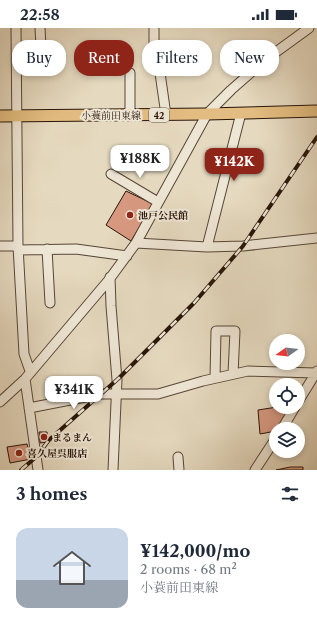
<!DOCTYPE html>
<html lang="en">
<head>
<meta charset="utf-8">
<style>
	:root { --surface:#fff; --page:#f2f2f3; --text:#1f2937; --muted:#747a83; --accent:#8f2418 }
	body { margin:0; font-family:"Libre Caslon Text","Noto Serif JP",serif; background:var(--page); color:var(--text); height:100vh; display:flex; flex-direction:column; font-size:15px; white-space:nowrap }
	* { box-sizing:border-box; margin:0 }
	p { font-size:13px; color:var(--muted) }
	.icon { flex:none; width:22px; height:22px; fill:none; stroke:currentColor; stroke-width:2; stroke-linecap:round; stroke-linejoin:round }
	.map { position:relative; height:442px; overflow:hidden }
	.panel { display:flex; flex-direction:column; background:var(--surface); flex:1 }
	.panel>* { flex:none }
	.guide { position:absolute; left:12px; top:12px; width:293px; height:36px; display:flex; gap:8px }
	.needle { width:26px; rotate:256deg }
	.controls { position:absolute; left:269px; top:306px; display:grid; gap:8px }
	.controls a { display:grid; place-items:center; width:36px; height:36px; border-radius:50%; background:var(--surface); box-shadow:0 2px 6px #0003; font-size:20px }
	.price { position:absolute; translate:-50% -34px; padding:0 9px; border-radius:8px; background:#fff; color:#222; font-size:13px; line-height:26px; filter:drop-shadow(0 1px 2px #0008) }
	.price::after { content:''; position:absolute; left:50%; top:24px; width:12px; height:9px; margin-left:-6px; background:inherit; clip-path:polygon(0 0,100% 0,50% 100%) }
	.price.active { background:var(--accent); color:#fff }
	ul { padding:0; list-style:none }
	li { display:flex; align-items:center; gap:12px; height:100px; padding:0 16px }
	li span { display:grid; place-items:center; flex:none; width:112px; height:80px; border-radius:12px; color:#555 }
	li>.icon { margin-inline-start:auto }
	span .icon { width:48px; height:48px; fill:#fffc; stroke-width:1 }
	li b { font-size:17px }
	h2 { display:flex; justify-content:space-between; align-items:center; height:48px; padding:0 16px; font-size:17px }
	.tag { padding:0 14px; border-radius:16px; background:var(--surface); box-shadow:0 2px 6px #0003; font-size:14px; line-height:36px }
	.tag.active { background:var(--accent); color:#fff }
	.status { display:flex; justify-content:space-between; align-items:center; height:28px; padding:0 20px; background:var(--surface); direction:ltr }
	.status svg { height:11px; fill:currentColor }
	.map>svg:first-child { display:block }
	.building { fill:#d79880; stroke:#281509 }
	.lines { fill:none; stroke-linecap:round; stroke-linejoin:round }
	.minor-casing { stroke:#574636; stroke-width:11 }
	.major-casing { stroke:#281509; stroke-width:13 }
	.minor { stroke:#eee6d5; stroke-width:9 }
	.major { stroke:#e2bc80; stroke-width:11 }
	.rail-casing { stroke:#281509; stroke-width:4 }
	.rail { stroke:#eee6d5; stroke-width:2.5; stroke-dasharray:8; stroke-linecap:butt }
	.poi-dot { fill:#8f2418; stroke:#eee6d5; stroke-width:1.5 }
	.labels { text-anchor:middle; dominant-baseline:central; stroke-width:4; stroke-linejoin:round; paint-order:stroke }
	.shield { fill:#eee6d5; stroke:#635446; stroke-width:1 }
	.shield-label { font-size:9px; font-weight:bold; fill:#281509 }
	.street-label { font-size:10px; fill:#281509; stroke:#eee6d5 }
	.poi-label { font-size:10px; font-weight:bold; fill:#281509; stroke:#eee6d5; text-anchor:start }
</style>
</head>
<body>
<div class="status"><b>22:58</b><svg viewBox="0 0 49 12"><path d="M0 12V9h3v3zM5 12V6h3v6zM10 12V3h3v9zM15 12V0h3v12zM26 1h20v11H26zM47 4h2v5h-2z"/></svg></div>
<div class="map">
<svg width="317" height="442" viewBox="0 0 317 442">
	<rect width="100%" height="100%" fill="#e5d9bf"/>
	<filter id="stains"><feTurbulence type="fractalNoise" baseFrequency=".005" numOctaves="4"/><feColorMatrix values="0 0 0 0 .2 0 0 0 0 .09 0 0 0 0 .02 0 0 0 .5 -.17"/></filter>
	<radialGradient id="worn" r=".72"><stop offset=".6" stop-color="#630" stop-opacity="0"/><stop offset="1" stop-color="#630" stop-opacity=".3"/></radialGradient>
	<path class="building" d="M126,163L153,176L131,213L106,197Z
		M277,379H290L276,403L260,406L258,382Z
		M39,404H47L48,414L40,415Z
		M27,416L31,431L10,435L7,419Z
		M290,439H303V442H276Z"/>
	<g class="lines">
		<defs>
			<path id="minor" d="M16,0L18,218L24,326L30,343
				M40,0L41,19
				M154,0V27L159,38L166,87
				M130,45V87
				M111,146L158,174
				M136,215L207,219L243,218L317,210
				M0,218H18
				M207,219L241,85
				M47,221L50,275
				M18,222L76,221L127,228
				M110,249L111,278L117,352L113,442
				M215,350L216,303H235L233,346
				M25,351L38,442
				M0,374L25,351L108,253L136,215L207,86L231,62L265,32L309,0
				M298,374L317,343
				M29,380L101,366H158L203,353L248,343L316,345
				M282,401L295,379
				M178,429L179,442
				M255,442L276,410"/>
			<path id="major" d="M0,88L207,86L317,83"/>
		</defs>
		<use href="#minor" class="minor-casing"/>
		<use href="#major" class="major-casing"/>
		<use href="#minor" class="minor"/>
		<use href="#major" class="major"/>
		<defs>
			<path id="rail" d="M21,442L36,429L49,412L119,350L194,275L243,218L317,109"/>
		</defs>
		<use href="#rail" class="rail-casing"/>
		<use href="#rail" class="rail"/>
	</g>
	<g class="poi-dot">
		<circle cx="130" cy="187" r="4"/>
		<circle cx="44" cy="409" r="4"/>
		<circle cx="19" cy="425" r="4"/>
	</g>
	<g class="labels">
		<rect class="shield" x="149" y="80" width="20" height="14" rx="3"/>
		<g class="shield-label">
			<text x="159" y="87">42</text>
		</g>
		<g class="street-label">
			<text x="111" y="87">小蓑前田東線</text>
		</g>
		<g class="poi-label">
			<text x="138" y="187">池戸公民館</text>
			<text x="52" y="409">まるまん</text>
			<text x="27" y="425">喜久屋呉服店</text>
		</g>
	</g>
	<rect width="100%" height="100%" filter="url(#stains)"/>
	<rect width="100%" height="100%" fill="url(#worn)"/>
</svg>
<div class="controls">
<a><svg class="needle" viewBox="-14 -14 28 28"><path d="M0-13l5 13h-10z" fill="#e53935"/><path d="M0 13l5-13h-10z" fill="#747a83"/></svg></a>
<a><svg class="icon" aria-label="locate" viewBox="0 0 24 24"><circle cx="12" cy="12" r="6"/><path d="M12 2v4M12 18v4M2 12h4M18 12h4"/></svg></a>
<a><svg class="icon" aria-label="layers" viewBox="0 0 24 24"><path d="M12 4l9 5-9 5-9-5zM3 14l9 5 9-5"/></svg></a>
</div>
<b class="price" style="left:140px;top:151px">¥188K</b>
<b class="price active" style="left:234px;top:154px">¥142K</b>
<b class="price" style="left:74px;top:382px">¥341K</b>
<div class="guide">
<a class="tag">Buy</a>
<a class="tag active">Rent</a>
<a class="tag">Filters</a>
<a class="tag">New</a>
</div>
</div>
<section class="panel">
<h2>3 homes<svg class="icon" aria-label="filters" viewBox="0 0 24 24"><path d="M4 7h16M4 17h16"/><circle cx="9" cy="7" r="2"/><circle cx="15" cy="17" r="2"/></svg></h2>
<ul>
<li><span style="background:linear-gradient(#c9d6e8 65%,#9aa5b1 0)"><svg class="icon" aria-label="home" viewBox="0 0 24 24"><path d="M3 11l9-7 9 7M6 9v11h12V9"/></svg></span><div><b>¥142,000/mo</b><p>2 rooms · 68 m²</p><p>小蓑前田東線</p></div></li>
</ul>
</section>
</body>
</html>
